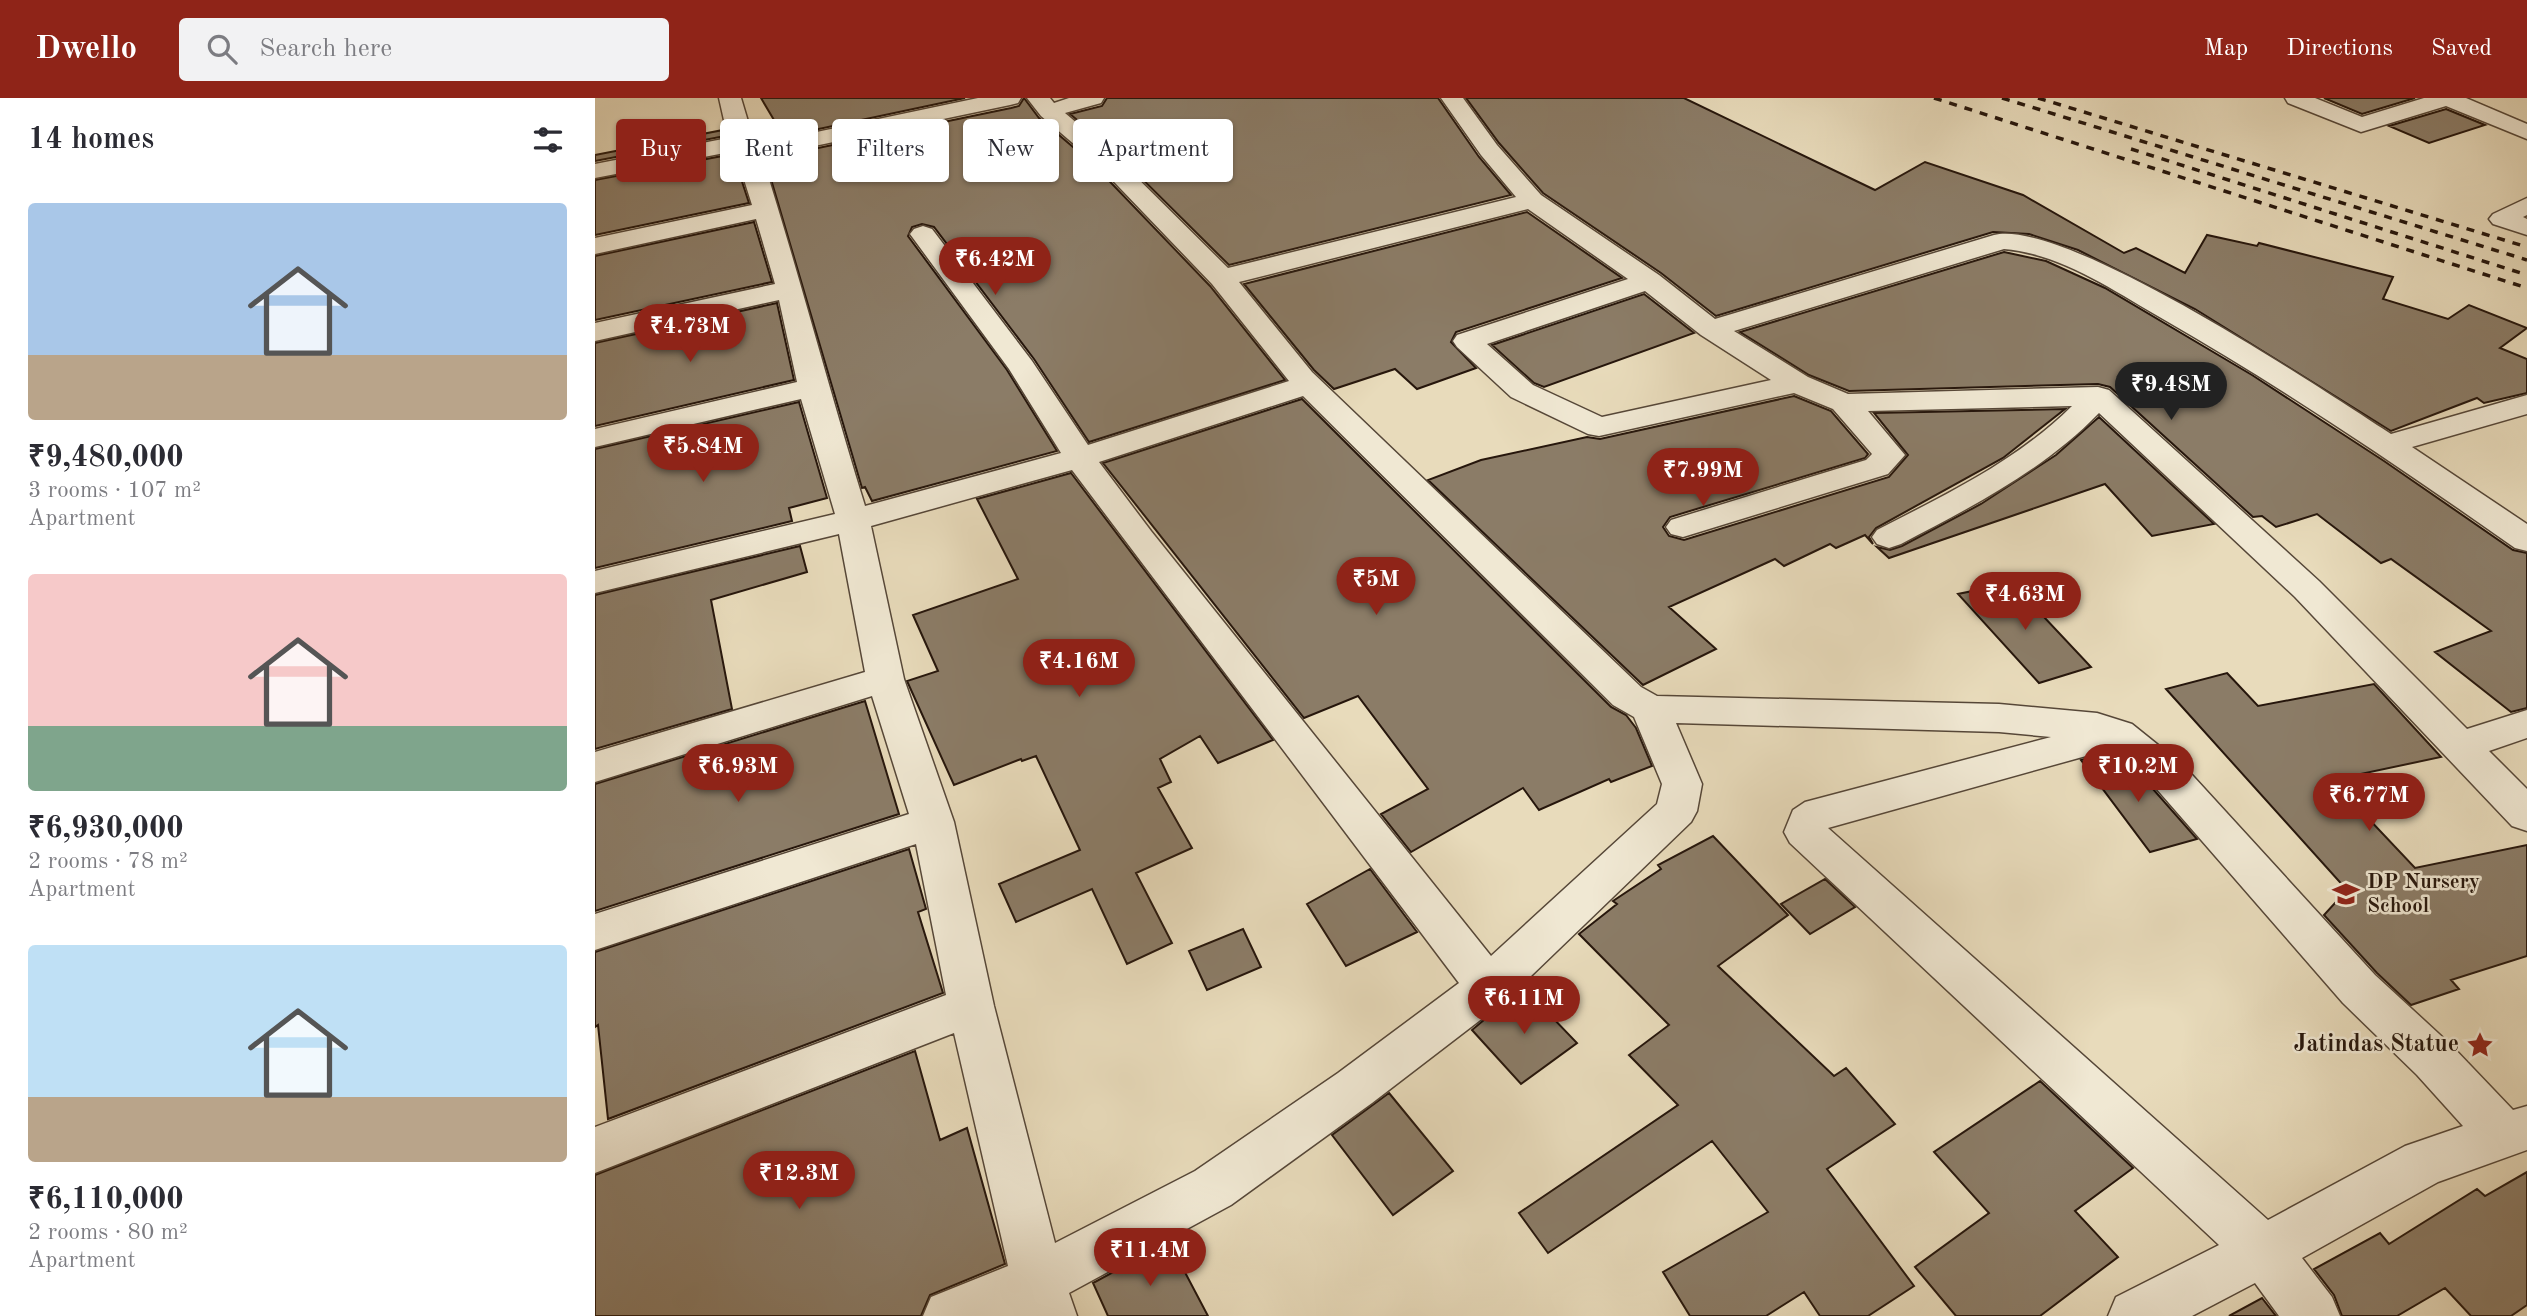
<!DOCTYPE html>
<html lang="en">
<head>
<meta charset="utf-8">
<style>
	:root { --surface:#fff; --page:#f2f2f3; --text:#2b2b33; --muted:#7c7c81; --accent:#8f2418 }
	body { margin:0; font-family:"Old Standard TT",serif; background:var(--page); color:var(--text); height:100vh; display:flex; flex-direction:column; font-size:26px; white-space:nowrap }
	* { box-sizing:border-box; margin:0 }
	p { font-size:23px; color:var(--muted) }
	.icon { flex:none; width:38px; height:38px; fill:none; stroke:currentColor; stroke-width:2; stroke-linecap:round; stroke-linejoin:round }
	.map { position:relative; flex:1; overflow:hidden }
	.panel { display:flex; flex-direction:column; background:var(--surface); width:595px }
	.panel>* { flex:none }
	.guide { position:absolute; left:21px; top:21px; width:665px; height:63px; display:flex; gap:14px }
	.price { position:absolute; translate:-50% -60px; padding:0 16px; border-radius:24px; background:var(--accent); color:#fff; font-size:23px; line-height:46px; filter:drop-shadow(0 2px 4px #0008) }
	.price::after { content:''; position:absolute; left:50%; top:42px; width:21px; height:16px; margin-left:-10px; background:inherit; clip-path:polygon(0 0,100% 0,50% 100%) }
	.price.active { background:#222; color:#fff }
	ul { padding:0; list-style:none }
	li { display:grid; align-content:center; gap:14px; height:371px; padding:0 28px }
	li span { display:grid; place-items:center; height:217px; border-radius:7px; color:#555 }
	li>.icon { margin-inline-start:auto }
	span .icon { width:126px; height:126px; fill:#fffc; stroke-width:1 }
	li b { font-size:30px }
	h2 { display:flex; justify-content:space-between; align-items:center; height:84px; padding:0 28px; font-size:30px }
	.pill { padding:0 24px; border-radius:7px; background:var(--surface); box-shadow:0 2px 5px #0004; font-size:24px; line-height:63px }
	.pill.active { background:var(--accent); color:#fff }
	header { display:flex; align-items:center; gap:42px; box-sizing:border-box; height:98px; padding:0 35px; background:var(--accent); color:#fff }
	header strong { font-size:33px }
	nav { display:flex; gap:38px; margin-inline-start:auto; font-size:24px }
	.search { width:490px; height:63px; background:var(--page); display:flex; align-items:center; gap:18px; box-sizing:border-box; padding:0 24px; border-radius:7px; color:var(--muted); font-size:26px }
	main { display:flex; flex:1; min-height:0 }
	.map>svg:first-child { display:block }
	.building { fill:#8b7c67; stroke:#26160c; stroke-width:2 }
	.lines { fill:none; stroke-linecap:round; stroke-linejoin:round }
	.minor-casing { stroke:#564738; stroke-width:3 }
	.minor { fill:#f0e8d3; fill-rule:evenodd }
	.rail { stroke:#26160c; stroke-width:3.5; stroke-dasharray:8 8; stroke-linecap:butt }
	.labels { text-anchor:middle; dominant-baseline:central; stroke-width:5; stroke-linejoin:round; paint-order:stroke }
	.poi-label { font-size:21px; font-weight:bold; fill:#26160c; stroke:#f0e8d3; text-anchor:start }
	.near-poi-label { font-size:24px; font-weight:bold; fill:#26160c; stroke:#f0e8d3; text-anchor:end }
</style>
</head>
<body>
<header>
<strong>Dwello</strong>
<div class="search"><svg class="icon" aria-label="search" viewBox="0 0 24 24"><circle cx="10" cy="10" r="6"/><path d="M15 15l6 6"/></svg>Search here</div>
<nav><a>Map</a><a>Directions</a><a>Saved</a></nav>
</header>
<main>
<section class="panel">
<h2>14 homes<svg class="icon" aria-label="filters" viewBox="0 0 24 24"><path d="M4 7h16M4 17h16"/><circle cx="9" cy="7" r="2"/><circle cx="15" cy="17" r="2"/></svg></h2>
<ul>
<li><span style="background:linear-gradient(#a9c7e8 70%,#b9a48a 0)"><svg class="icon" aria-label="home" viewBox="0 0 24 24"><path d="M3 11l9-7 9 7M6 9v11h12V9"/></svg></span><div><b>₹9,480,000</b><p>3 rooms · 107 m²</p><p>Apartment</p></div></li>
<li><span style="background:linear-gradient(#f6c9c9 70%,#7fa58c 0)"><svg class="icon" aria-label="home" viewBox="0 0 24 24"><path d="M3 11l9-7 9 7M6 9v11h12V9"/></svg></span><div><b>₹6,930,000</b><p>2 rooms · 78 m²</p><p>Apartment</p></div></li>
<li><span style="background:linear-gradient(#bfe0f5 70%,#b9a48a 0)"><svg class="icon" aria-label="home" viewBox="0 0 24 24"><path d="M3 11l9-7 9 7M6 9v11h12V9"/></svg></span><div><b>₹6,110,000</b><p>2 rooms · 80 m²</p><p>Apartment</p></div></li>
</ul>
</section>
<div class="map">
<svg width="1932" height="1218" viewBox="0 0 1932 1218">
	<rect width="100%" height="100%" fill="#e8dbbb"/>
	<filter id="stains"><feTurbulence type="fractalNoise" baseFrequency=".00286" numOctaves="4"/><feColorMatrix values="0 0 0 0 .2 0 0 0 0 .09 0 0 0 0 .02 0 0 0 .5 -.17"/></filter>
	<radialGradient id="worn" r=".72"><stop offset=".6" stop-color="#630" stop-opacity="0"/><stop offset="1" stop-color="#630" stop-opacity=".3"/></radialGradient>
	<path class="building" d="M166,0H370L162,44L157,26L179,22Z
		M429,0L444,20L498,66L615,188L690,282L494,344L439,261L339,129L327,126L317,129L313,138L412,272L462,353L277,403L270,389L267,390L170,61L416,10L424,8Z
		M512,0H843L884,59L916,97L634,167L518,52L475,16L507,8Z
		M871,0H1089L1280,92L1330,64L1428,97L1529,155L1541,150L1590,175L1612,137L1662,148L1664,145L1798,179L1788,201L1853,221L1874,207L1932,230L1905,250L1932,261V295L1889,305L1882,300L1796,333L1600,211L1483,152L1434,136L1398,134L1121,218L1066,175L948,95L904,45Z
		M1729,0H1820L1767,16Z
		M1851,11L1890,27L1834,45L1794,28Z
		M128,32L130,38L0,63V57Z
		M138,56L154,105L0,137V82Z
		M932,114L1027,180L861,234L856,244L881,270L822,291L800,271L739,291L719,272L649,186Z
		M159,124L177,184L0,222V158Z
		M1409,154L1451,163L1510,190L1657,277L1789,363L1918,452L1932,455V610L1916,614L1840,554L1896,533L1796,461L1786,465L1722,416L1681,429L1667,418L1658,419L1515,289L1503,286L1254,293L1214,277L1145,234Z
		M1049,196L1099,235L949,289L939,285L897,247Z
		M182,205L199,282L0,328V245Z
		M1199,298L1236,313L1273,356L1270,360L1075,419L1068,429L1074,438L1089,442L1294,379L1313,357L1279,315L1470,311L1408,360L1281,430L1274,439L1278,446L1270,437L1241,450L1235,446L1189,468L1180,461L1074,509L1121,551L1048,587L833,382L886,362L992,339L1005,341Z
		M707,301L1016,609L1031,617L1041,630L1057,668L1016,684L1014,681L944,712L928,690L816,754L786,716L833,691L763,598L709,620L508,365Z
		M204,304L232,400L194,410L197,423L0,470V351Z
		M1504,319L1619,426L1557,438L1510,386L1294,460L1282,449L1295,452L1307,448L1386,406L1461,357Z
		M476,375L678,642L623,665L605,638L565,661L576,684L563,690L597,750L541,775L577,845L532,866L497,791L421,824L404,786L485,752L441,658L427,663L426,661L359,687L312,583L343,573L318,517L423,481L382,401Z
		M205,448L212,474L116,502L137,611L0,651V497Z
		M1417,485L1496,569L1444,585L1363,496Z
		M1632,575L1663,608L1779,586L1846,659L1737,682L1820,770L1932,747V858L1856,882L1864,891L1816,907L1782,875L1729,817L1752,792L1571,591Z
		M270,603L304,716L0,813V686Z
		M1515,654L1558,691L1602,741L1555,754L1486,662Z
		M1118,738L1193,817L1123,868L1239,978L1251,970L1300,1026L1232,1071L1319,1188L1273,1218H1225L1209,1194L1171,1218H1095L1068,1174L1173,1114L1117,1043L953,1155L924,1115L1083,1007L1034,957L1074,927L984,836L1022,806L1018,803L1066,771L1063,767Z
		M314,751L331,811L323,814L348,895L13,1021L3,927L0,929V854Z
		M775,771L822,834L751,868L712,806Z
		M1230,781L1260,809L1215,836L1186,806Z
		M648,831L666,869L612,892L594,853Z
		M928,889L982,945L926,986L877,932Z
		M320,953L345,1042L372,1030L410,1166L335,1197L326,1218H0V1077Z
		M1445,983L1538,1070L1480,1113L1523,1159L1445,1218H1361L1320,1169L1394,1115L1339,1054Z
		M794,995L858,1073L798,1117L737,1037Z
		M1932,1074V1207L1916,1218H1876L1850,1190L1802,1218H1747L1739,1197L1719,1171L1785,1135L1794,1146L1882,1091L1890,1098Z
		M574,1144L613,1218H513L498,1185Z
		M1667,1200L1681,1218H1634Z"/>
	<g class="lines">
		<defs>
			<path id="minor" d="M124,0H146L160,47L383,0H426L423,5L415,7L167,59C204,175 234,292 270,408L466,355L414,271L315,136L319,131L328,128L337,131L437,263L493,347L694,283L617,186L500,64L446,18L432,0H455L459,5L474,0H509L506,5L470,15L516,54L633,170L921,99L886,57L846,0H868L902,47L946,97L1064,177L1120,221L1399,137C1471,120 1727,291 1796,336L1932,297V316L1817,349L1932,426V453L1920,450C1805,369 1690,291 1568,221C1519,193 1467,156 1409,151L1139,233L1213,279L1253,296L1503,289L1514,292L1724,483L1872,631L1932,612V640L1894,653L1932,691V733L1917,728L1700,499L1504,315C1448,373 1376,409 1306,446L1294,450L1282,446L1277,439L1282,432C1350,397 1422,363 1477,308L1273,313L1310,357L1293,376L1088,439L1076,436L1071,429L1076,422L1271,362L1277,356L1238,311L1199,295L1004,338L993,336L916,299L862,249L858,243L862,237L1033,181L933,111L644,184L717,274L1046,589L1062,598L1404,606L1502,615L1537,626L1588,667L1780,877L1856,947L1918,1012L1932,1008V1052L1843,1084L1707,1160L1737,1199L1745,1218H1684L1660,1185L1597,1218H1513L1521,1199L1624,1147L1195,745L1189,734L1198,712L1210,704L1456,639L1404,634L1081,625L1107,686L1102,713L1096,724L910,903L777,1005L636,1107L474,1195L482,1218H328L336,1199L413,1168L359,935L0,1075V1029L351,897L321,746L0,852V816L314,716L277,598L0,684V654L270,574L244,436L0,495V473L240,416L206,301L0,349V331L202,284L184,202L0,243V225L180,186L161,121L0,156V140L157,107L140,53L0,80V66L133,40ZM1050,193L1106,237L1176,282L1007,319L938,287L892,246ZM708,298L1018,607L1039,619L1067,686L1062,706L896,858L556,433L504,364ZM477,372L864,885L743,975L600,1073L460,1145L399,908L359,724L309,581L276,428ZM1516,651L1560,689L1748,905L1822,977L1868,1028L1810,1048L1673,1122L1233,730Z
				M1690,0H1720L1767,19L1829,0H1871L1932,26V41L1851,8L1766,34L1693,5Z
				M1932,100V117L1928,119L1932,121V137L1898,126L1894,121L1898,116Z"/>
		</defs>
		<use href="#minor" class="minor-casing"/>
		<use href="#minor" class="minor"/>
		<path class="rail" d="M1339,0L1932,190
			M1407,0L1932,162
			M1443,0L1932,149
			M1536,51L1932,177"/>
	</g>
	<defs>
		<symbol id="school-bare" viewBox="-9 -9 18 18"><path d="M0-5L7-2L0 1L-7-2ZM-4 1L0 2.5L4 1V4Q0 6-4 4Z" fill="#8f2418" stroke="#f0e8d3" stroke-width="2.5" paint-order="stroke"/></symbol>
		<symbol id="sight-bare" viewBox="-9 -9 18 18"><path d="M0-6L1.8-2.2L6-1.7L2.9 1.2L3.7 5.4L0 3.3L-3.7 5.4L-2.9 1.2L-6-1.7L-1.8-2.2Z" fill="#8f2418" stroke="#f0e8d3" stroke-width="2.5" paint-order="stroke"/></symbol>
	</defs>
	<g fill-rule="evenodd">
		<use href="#school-bare" x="1732" y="777" width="38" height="38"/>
		<use href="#sight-bare" x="1866" y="928" width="38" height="38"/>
	</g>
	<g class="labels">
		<g class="poi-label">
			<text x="1772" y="784">DP Nursery<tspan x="1772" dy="24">School</tspan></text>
		</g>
		<g class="near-poi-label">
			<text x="1864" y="947">Jatindas Statue</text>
		</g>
	</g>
	<rect width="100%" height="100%" filter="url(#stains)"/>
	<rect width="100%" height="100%" fill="url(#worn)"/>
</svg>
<b class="price" style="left:400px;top:199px">₹6.42M</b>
<b class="price" style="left:95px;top:266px">₹4.73M</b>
<b class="price active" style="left:1576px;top:324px">₹9.48M</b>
<b class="price" style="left:108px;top:386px">₹5.84M</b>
<b class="price" style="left:1108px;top:410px">₹7.99M</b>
<b class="price" style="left:781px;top:519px">₹5M</b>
<b class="price" style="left:1430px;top:534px">₹4.63M</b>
<b class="price" style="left:484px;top:601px">₹4.16M</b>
<b class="price" style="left:143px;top:706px">₹6.93M</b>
<b class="price" style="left:1543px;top:706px">₹10.2M</b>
<b class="price" style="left:1774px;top:735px">₹6.77M</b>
<b class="price" style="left:929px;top:938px">₹6.11M</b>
<b class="price" style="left:204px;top:1113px">₹12.3M</b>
<b class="price" style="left:555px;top:1190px">₹11.4M</b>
<div class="guide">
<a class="pill active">Buy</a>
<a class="pill">Rent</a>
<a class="pill">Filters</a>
<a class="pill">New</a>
<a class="pill">Apartment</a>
</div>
</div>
</main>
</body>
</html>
